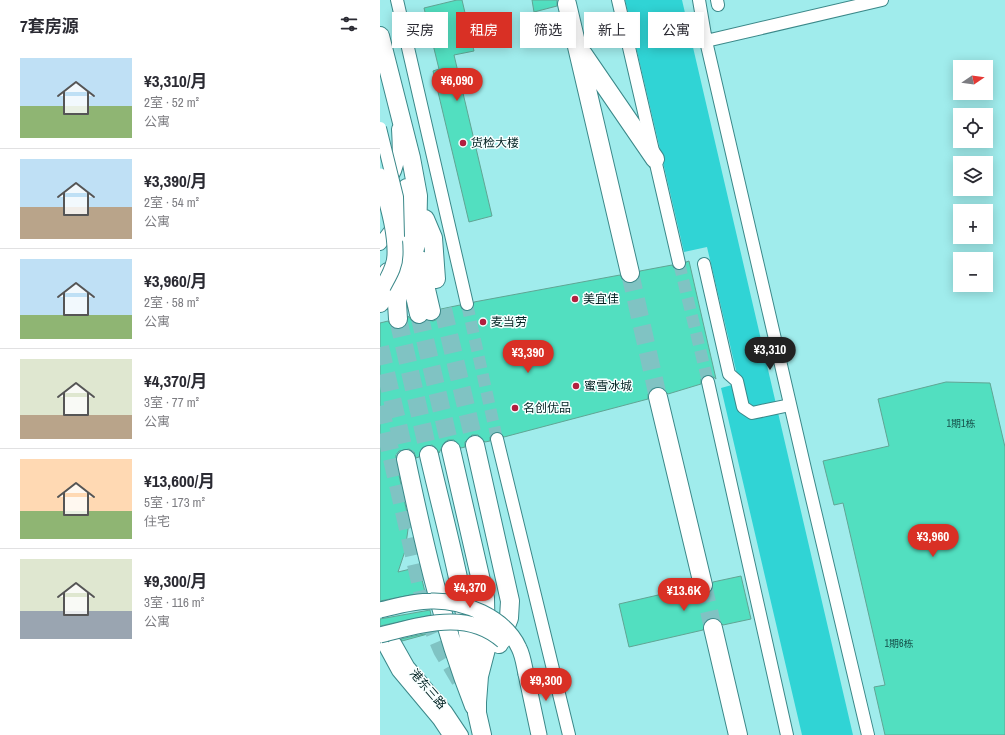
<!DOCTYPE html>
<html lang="zh">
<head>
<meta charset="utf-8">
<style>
	:root { --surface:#fff; --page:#f2f2f3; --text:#2b2b33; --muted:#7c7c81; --line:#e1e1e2; --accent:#d93025 }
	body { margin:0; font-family:"Archivo Narrow","Noto Sans SC",sans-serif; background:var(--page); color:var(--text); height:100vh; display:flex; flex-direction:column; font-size:15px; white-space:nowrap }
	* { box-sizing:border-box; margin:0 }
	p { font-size:13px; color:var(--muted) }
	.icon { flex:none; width:22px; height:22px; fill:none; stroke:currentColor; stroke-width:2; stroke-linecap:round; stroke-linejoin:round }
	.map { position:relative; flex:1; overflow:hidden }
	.details { display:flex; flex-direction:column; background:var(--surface); width:380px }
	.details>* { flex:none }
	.guide { position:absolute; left:12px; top:12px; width:380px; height:36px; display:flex; gap:8px }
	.needle { width:26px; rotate:77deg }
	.controls { position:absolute; left:573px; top:60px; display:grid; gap:8px }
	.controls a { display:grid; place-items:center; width:40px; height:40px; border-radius:0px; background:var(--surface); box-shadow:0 2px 10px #0003; font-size:20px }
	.price { position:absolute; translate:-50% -34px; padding:0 9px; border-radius:14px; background:var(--accent); color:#fff; font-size:13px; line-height:26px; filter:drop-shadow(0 1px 2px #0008) }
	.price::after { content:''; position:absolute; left:50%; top:24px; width:12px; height:9px; margin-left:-6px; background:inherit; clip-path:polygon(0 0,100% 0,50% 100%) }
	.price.active { background:#222; color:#fff }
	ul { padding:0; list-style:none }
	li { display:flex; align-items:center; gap:12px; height:100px; padding:0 20px }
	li+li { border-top:1px solid var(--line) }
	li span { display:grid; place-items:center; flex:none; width:112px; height:80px; border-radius:0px; color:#555 }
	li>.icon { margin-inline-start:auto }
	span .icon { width:48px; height:48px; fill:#fffc; stroke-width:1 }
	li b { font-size:17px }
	h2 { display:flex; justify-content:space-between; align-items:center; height:48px; padding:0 20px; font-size:17px }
	.chip { padding:0 14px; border-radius:0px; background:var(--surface); box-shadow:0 2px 10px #0003; font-size:14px; line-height:36px }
	.chip.active { background:var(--accent); color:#fff }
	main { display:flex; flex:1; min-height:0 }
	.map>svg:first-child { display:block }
	.green { fill:#30d4d5 }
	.building { fill:#52dfc0; stroke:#60a594 }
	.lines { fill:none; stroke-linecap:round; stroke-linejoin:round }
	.minor-tunnel { stroke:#80c3c3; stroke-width:12; stroke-dasharray:12 6; stroke-linecap:butt }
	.highway-tunnel { stroke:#80c3c3; stroke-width:18; stroke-dasharray:18 9; stroke-linecap:butt }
	.minor-casing { stroke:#3b8889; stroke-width:14 }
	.major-casing { stroke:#3b8889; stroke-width:17 }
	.highway-casing { stroke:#3b8889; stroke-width:20 }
	.minor { stroke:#fff; stroke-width:12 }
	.major { stroke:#fff; stroke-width:15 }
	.highway { stroke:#fff; stroke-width:18 }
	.minor-bridge-casing { stroke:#3b8889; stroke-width:14; stroke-linecap:butt }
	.major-bridge-casing { stroke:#3b8889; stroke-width:17; stroke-linecap:butt }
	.minor-bridge { stroke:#fff; stroke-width:12 }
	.major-bridge { stroke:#fff; stroke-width:15 }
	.poi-dot { fill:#b21f3f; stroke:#f8ffff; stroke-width:1.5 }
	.labels { text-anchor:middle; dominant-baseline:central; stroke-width:3; stroke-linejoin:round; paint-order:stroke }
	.number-label { font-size:10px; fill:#155049 }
	.poi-label { font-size:12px; fill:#012121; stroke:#f8ffff; text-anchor:start }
	.street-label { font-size:12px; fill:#012121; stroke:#f8ffff }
</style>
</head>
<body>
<main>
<section class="details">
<h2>7套房源<svg class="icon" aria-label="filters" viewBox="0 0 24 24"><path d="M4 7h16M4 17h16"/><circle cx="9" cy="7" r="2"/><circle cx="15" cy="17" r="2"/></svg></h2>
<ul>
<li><span style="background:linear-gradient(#bfe0f5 60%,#8fb573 0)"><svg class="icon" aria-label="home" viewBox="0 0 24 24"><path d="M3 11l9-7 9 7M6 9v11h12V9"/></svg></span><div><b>¥3,310/月</b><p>2室 · 52 m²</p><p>公寓</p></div></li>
<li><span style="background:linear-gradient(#bfe0f5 60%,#b9a48a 0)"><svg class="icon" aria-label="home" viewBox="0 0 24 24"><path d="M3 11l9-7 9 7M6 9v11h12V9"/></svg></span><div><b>¥3,390/月</b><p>2室 · 54 m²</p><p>公寓</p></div></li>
<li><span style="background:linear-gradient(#bfe0f5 70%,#8fb573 0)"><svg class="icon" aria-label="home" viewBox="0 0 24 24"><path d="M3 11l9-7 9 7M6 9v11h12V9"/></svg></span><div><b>¥3,960/月</b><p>2室 · 58 m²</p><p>公寓</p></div></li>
<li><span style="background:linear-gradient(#dfe7d0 70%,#b9a48a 0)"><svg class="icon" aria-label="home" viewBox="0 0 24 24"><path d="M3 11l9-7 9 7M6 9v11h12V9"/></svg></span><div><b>¥4,370/月</b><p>3室 · 77 m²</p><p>公寓</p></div></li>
<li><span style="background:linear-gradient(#ffd9b3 65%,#8fb573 0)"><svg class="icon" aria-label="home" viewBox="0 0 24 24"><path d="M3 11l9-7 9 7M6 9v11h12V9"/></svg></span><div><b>¥13,600/月</b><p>5室 · 173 m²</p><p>住宅</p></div></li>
<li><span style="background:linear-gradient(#dfe7d0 65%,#9aa5b1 0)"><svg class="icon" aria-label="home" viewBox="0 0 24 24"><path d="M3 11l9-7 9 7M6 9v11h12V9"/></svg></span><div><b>¥9,300/月</b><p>3室 · 116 m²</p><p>公寓</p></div></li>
</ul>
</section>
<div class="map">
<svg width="625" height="735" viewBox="0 0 625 735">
	<rect width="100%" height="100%" fill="#a0ecec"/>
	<path class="green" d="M245,0H302L473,735H422L341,388L359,383L327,247L304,252Z"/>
	<path class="building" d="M77,0H82L94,51L74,55L112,216L89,222L53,71L59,69L44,8Z
		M152,0H177V6L154,12Z
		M309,261L336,379L331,375H326L321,379V384L288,394L281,387H275L268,394V399L124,437L119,432H115L110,437V441L105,442L98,435H92L85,442V447L81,448L74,440H68L64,443L59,453L56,448L52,445L42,448L39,457L36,458L34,452L29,449L19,451L16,455V461L29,522L25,551L18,572L39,567L45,592L0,601V323L8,321L13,328L19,329L27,324L28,316L35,324H41L47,320L53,321L58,319L61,309L80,305L82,309L88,311L92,309L94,302L240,275L243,280L252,283L257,280L260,271L292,265L294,268L300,270L304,268L306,262Z
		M566,382L610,383L625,447V735H505L494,687L505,685L463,503L454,505L443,461L509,446L498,399Z
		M361,576L371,619L343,625L336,618H330L326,621L323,630L249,647L239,604L313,587L316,592L325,595L330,592L333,582Z
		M50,610L51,615L0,626V619Z
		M55,632L22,641L21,639L34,636Z"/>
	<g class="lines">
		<path class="minor-tunnel" d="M299,263L328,382
			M87,304L117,439"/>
		<path class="highway-tunnel" d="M250,273L278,397
			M63,309L95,445
			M39,314L71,450
			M18,319L49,455
			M0,347L26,459
			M0,406L48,617L62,650L80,680
			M323,585L333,628"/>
		<defs>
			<path id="minor" d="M17,0L87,304
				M238,0L299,263
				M319,0L326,41L426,473L488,735
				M337,0L338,5
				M326,41L502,0
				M9,181C21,167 19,147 18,129
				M0,244L16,223
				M324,264L349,374L357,381L363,407L372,413L410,405
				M328,382L407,735
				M117,439L189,735
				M15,643L28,666L66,711L82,735
				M5,647L18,671L59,720L69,735"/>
			<path id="major" d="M146,674L159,735"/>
			<path id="highway" d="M187,4L250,273
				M0,36L31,158L38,196L37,240L30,268L31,278L39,314
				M203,54L275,159
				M45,219L53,238L56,279
				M43,261L42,272L51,311
				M0,303L8,272
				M18,319L17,303L27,188
				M278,397L323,585
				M95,445L130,601L129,618L119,644
				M71,450L105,598L106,649L99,676L97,702V713L102,735
				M49,455C66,529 88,603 93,678
				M26,459C44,544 62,625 94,706
				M333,628L358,735"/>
		</defs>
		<use href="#minor" class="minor-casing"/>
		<use href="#major" class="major-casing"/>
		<use href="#highway" class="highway-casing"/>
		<use href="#minor" class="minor"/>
		<use href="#major" class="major"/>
		<use href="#highway" class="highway"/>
		<defs>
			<path id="minor-bridge" d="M0,128L17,197L18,237"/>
			<path id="major-bridge" d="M0,176C6,201 16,229 15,255C15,267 8,277 3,287
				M0,610C17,606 34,601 51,601C83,600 125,617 139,648C143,656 144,665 146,674
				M0,635C42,625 87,609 123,641"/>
		</defs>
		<use href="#minor-bridge" class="minor-bridge-casing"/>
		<use href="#major-bridge" class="major-bridge-casing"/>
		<use href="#minor-bridge" class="minor-bridge"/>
		<use href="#major-bridge" class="major-bridge"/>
	</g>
	<g class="poi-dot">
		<circle cx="83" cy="143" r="4"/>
		<circle cx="195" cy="299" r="4"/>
		<circle cx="103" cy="322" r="4"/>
		<circle cx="196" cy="386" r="4"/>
		<circle cx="135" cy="408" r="4"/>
	</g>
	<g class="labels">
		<g class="number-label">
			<text x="581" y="423">1期1栋</text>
			<text x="519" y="643">1期6栋</text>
		</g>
		<g class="poi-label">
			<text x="91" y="143">货检大楼</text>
			<text x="203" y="299">美宜佳</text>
			<text x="111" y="322">麦当劳</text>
			<text x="204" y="386">蜜雪冰城</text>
			<text x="143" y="408">名创优品</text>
		</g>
		<g class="street-label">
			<text transform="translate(48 689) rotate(49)">港东三路</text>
		</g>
	</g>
</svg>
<div class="controls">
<a><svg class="needle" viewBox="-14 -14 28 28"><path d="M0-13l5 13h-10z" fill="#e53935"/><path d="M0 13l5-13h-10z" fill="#7c7c81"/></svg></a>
<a><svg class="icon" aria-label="locate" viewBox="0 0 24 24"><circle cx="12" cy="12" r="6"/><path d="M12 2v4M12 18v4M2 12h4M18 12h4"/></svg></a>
<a><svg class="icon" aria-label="layers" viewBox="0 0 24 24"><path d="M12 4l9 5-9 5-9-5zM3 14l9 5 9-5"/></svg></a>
<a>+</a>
<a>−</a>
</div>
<b class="price" style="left:77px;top:102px">¥6,090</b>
<b class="price active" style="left:390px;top:371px">¥3,310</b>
<b class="price" style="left:148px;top:374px">¥3,390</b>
<b class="price" style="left:553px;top:558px">¥3,960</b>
<b class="price" style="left:90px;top:609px">¥4,370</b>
<b class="price" style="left:304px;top:612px">¥13.6K</b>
<b class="price" style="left:166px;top:702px">¥9,300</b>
<div class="guide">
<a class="chip">买房</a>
<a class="chip active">租房</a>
<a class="chip">筛选</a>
<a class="chip">新上</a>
<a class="chip">公寓</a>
</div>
</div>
</main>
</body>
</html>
